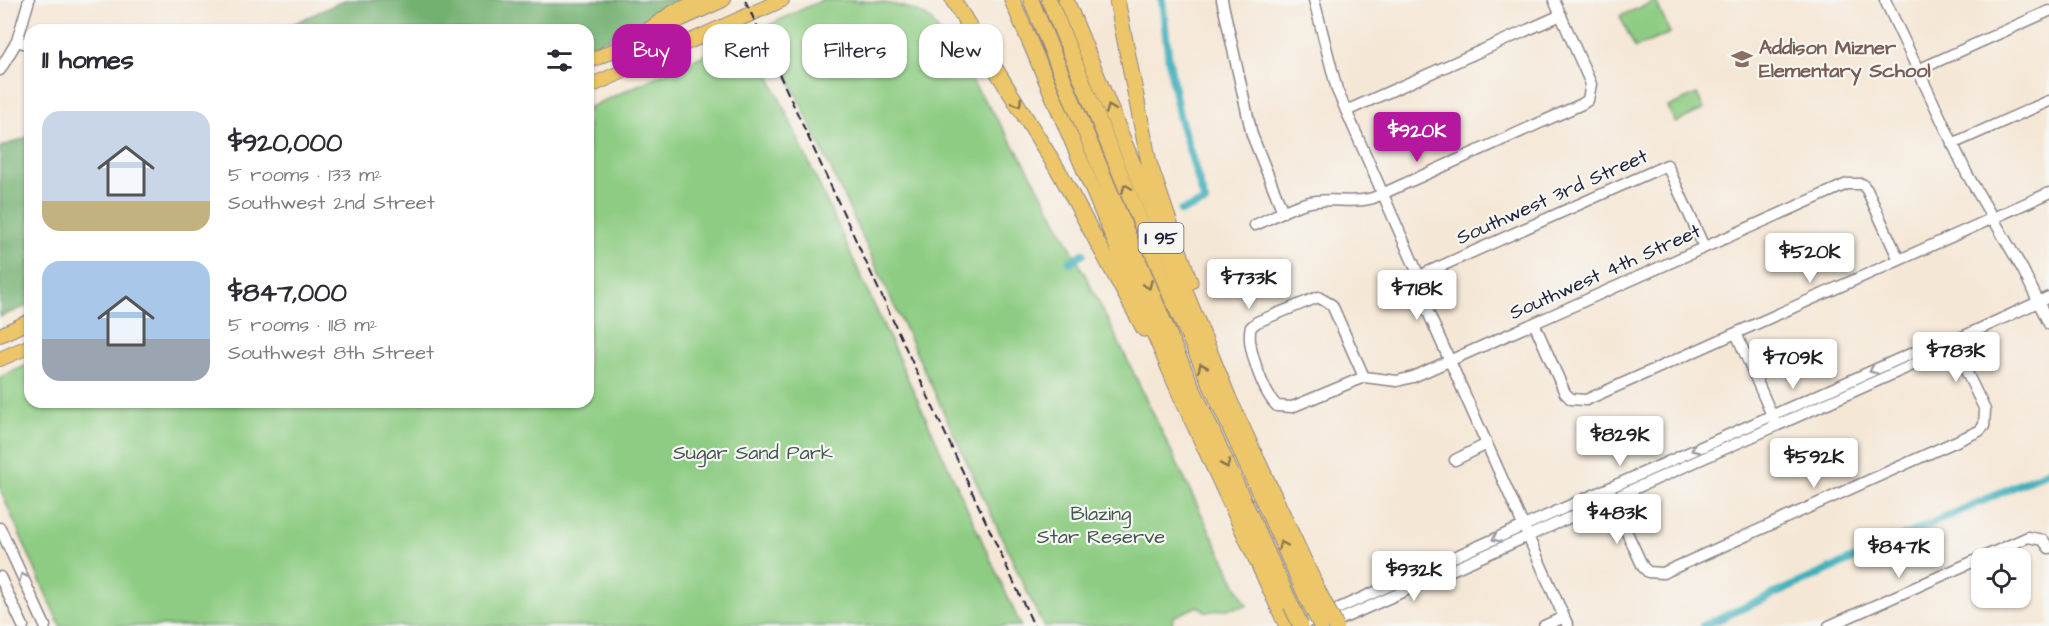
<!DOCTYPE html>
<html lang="en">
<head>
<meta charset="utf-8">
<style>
	:root { --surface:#fff; --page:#f7f7f7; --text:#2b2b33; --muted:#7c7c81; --accent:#b5179e }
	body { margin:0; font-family:"Architects Daughter",sans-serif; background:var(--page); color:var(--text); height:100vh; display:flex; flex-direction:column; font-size:22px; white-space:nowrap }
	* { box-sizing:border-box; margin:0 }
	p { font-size:20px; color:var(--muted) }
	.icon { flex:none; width:33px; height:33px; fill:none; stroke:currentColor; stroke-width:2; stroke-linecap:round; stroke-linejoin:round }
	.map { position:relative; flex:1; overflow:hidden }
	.side { position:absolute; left:24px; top:24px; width:570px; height:384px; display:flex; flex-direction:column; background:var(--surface); border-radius:18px; box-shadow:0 2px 4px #0004 }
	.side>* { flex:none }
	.guide { position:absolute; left:612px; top:24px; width:570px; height:54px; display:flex; gap:12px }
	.tools { position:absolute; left:1971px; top:548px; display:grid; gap:12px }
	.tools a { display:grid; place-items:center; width:60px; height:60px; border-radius:12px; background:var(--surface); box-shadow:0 2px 4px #0004; font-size:30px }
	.price { position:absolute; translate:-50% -51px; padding:0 14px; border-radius:6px; background:#fff; color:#222; font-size:20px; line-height:39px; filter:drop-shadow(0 2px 3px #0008) }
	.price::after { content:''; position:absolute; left:50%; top:36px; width:18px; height:14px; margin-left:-9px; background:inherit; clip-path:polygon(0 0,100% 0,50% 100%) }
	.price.on { background:var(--accent); color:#fff }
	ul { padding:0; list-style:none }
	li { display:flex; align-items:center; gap:18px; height:150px; padding:0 18px }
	li span { display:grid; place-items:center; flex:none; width:168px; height:120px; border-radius:18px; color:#555 }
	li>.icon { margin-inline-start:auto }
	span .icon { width:72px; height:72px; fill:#fffc; stroke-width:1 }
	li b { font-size:26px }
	h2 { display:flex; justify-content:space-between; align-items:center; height:72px; padding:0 18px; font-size:26px }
	.pill { padding:0 21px; border-radius:18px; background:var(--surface); box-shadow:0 2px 4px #0004; font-size:21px; line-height:54px }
	.pill.on { background:var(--accent); color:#fff }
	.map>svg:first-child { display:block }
	.green { fill:#8dcc82; stroke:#58775e; stroke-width:1.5 }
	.forest { fill:#72b070; stroke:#4a6956; stroke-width:1.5 }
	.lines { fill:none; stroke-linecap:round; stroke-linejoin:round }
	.canal { stroke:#41b0bc; stroke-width:8 }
	.minor-casing { stroke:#8c8488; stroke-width:13 }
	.major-casing { stroke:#8c8488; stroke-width:16 }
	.highway-casing { stroke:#8c8488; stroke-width:17 }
	.minor { stroke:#fff; stroke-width:10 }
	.major { stroke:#ecc669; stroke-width:14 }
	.highway { stroke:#ecc669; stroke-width:15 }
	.rail { stroke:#22223b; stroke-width:2; stroke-dasharray:9 4.5; stroke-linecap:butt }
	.highway-bridge-casing { stroke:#8c8488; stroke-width:17; stroke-linecap:butt }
	.highway-bridge { stroke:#ecc669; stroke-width:15 }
	.oneway { stroke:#877452 }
	.oneway2 { stroke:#9c9ca7 }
	.labels { text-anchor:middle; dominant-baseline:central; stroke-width:4.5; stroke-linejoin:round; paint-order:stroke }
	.shield { fill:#f6f6f2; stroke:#626272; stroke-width:1.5 }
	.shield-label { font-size:18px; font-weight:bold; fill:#22223b }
	.education-label { font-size:20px; font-weight:bold; fill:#785e54; stroke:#f6f6f2; text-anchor:start }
	.street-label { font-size:20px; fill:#22223b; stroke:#f6f6f2 }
	.park-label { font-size:20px; fill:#425550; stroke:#f6f6f2 }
</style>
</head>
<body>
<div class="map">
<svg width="2049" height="626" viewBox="0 0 2049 626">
	<rect width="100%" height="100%" fill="#f6f6f2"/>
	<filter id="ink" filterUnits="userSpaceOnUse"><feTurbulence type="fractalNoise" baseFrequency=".0167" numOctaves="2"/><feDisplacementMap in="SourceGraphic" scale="12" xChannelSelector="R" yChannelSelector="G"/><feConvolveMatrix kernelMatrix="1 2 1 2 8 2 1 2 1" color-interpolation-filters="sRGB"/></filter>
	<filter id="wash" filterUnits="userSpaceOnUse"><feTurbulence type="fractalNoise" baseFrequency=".008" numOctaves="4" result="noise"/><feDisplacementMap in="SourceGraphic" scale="24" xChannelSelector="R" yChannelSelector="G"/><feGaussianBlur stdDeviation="1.35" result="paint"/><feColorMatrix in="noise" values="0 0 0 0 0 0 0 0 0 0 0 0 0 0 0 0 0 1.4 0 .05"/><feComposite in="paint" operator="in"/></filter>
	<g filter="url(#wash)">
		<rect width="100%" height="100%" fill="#f5e7d6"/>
		<path class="green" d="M822,0C857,0 906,0 931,20C964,72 1002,122 1032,176C1111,316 1174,463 1247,606L1206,612L1198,606L1173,617L1172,626H1043L765,27Z
			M1656,1L1670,33L1635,48L1620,16Z
			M750,34L1021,626H60L0,489V377L30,364V402H588V108Z
			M1697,94L1704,109L1675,123L1668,107Z"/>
		<path class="forest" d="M345,0H688L588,48V30H280Z
			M30,136V305L0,317V147Z"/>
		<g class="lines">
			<path class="canal" d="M1162,0L1169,61L1179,115L1205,202L1181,211
				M1070,262L1083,254
				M1703,626L2049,471"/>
		</g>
	</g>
	<g filter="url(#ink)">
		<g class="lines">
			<defs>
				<path id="minor" d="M1222,0L1252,135L1283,212
					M1314,0L1337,90L1419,276L1428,312L1568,626
					M1885,0L1967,174L2023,270L2049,324
					M17,41L30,45
					M0,70L17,41L29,0
					M1918,70L2049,11
					M1346,111L1561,15
					M1952,144L2049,101
					M1255,225C1274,217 1295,203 1317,201C1336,198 1354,204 1373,198L1582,104L1588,100L1591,84L1554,0
					M1419,276L1667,165L1704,247
					M1318,297L1332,305L1364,377L1292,407L1277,406C1264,394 1245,344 1251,327L1257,322Z
					M1534,323L1565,393L1571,399L1586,400L2049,193
					M1736,333L1774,420
					M1364,377L1397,381L1413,377L1847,184H1862L1867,190L1899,260
					M1455,460L1487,444
					M1609,494L1643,567L1648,572L1663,573L1979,431L1984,426L1985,410L1952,342
					M0,528L45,626
					M0,577L23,626
					M1328,625L1942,352L1947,344L2049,297
					M1299,626L1935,343L1947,344
					M1544,626L1564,617
					M1829,626L2028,537L2043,540L2049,548"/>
				<path id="major" d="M588,62L723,0
					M588,87L782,0
					M0,335L30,321
					M0,359L30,346"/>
				<path id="highway" d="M953,0L1061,175L1144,329
					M1012,0L1180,394L1287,626
					M1031,0L1177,354L1291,605
					M1049,0L1172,299L1307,598
					M1066,0L1229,399L1319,593
					M1117,0L1149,163L1190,282
					M639,37L673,13L703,0"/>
			</defs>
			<use href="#minor" class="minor-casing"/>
			<use href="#major" class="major-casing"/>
			<use href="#highway" class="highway-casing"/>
			<use href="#minor" class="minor"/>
			<use href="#major" class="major"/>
			<use href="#highway" class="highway"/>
			<path class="rail" d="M745,0L1034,626"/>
			<defs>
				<path id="highway-bridge" d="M1319,593L1336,626
					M1307,598L1321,626
					M1291,605L1301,626"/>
			</defs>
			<use href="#highway-bridge" class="highway-bridge-casing"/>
			<use href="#highway-bridge" class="highway-bridge"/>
		</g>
		<defs><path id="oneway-chevron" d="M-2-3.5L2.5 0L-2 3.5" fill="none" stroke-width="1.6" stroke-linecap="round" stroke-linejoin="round" transform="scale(1.5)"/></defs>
		<g class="oneway">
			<use href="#oneway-chevron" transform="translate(1018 103) rotate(58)"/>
			<use href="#oneway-chevron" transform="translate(1110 109) rotate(-111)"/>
			<use href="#oneway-chevron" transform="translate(1126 188) rotate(-112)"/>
			<use href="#oneway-chevron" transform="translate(1148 285) rotate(67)"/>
			<use href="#oneway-chevron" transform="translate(1202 367) rotate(-114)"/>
			<use href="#oneway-chevron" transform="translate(1226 464) rotate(66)"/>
			<use href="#oneway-chevron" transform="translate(1282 545) rotate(-115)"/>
		</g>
		<g class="oneway2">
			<use href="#oneway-chevron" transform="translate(1873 370) rotate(156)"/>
			<use href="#oneway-chevron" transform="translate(1695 449) rotate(156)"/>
			<use href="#oneway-chevron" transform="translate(1496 538) rotate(156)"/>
			<use href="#oneway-chevron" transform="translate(23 577) rotate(-115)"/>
		</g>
	</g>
	<defs>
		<symbol id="school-bare" viewBox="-9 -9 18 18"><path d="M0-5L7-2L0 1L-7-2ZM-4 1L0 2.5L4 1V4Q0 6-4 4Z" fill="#8d6e63" stroke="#f6f6f2" stroke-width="2.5" paint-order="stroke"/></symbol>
	</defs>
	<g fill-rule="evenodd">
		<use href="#school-bare" x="1727" y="44" width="30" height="30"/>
	</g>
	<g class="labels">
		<rect class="shield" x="1138.5" y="223" width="45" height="30" rx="4.5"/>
		<g class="shield-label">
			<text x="1161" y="238">I 95</text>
		</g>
		<g class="education-label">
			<text x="1759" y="48">Addison Mizner<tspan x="1759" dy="23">Elementary School</tspan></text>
		</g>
		<g class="street-label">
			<text transform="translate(1552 197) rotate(-24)">Southwest 3rd Street</text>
			<text transform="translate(1605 272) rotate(-24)">Southwest 4th Street</text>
		</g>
		<g class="park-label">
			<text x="753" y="453">Sugar Sand Park</text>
			<text x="1101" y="514">Blazing<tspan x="1101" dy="23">Star Reserve</tspan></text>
		</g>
	</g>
</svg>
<div class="tools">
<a><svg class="icon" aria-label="locate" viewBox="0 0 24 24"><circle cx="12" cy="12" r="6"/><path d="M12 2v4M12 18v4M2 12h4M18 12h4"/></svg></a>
</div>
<b class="price on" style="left:1417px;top:163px">$920K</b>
<b class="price" style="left:1810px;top:284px">$520K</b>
<b class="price" style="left:1249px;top:310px">$733K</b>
<b class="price" style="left:1417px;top:321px">$718K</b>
<b class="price" style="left:1956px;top:383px">$783K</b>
<b class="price" style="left:1793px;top:390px">$709K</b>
<b class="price" style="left:1620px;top:467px">$829K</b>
<b class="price" style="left:1814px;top:489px">$592K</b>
<b class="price" style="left:1617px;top:545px">$483K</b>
<b class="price" style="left:1899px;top:579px">$847K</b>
<b class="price" style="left:1414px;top:602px">$932K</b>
<div class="guide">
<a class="pill on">Buy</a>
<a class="pill">Rent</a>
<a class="pill">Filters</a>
<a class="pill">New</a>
</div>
<section class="side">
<h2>11 homes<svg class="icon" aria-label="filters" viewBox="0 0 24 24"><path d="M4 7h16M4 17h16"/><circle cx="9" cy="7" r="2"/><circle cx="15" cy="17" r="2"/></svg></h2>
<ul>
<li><span style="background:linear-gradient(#c9d6e8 75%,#c2b280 0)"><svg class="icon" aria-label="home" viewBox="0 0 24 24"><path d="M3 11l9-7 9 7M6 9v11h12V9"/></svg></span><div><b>$920,000</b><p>5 rooms · 133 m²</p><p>Southwest 2nd Street</p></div></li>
<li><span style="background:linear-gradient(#a9c7e8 65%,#9aa5b1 0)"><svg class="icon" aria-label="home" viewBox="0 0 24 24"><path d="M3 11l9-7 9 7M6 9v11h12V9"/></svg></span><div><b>$847,000</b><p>5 rooms · 118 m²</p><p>Southwest 8th Street</p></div></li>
</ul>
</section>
</div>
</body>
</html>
